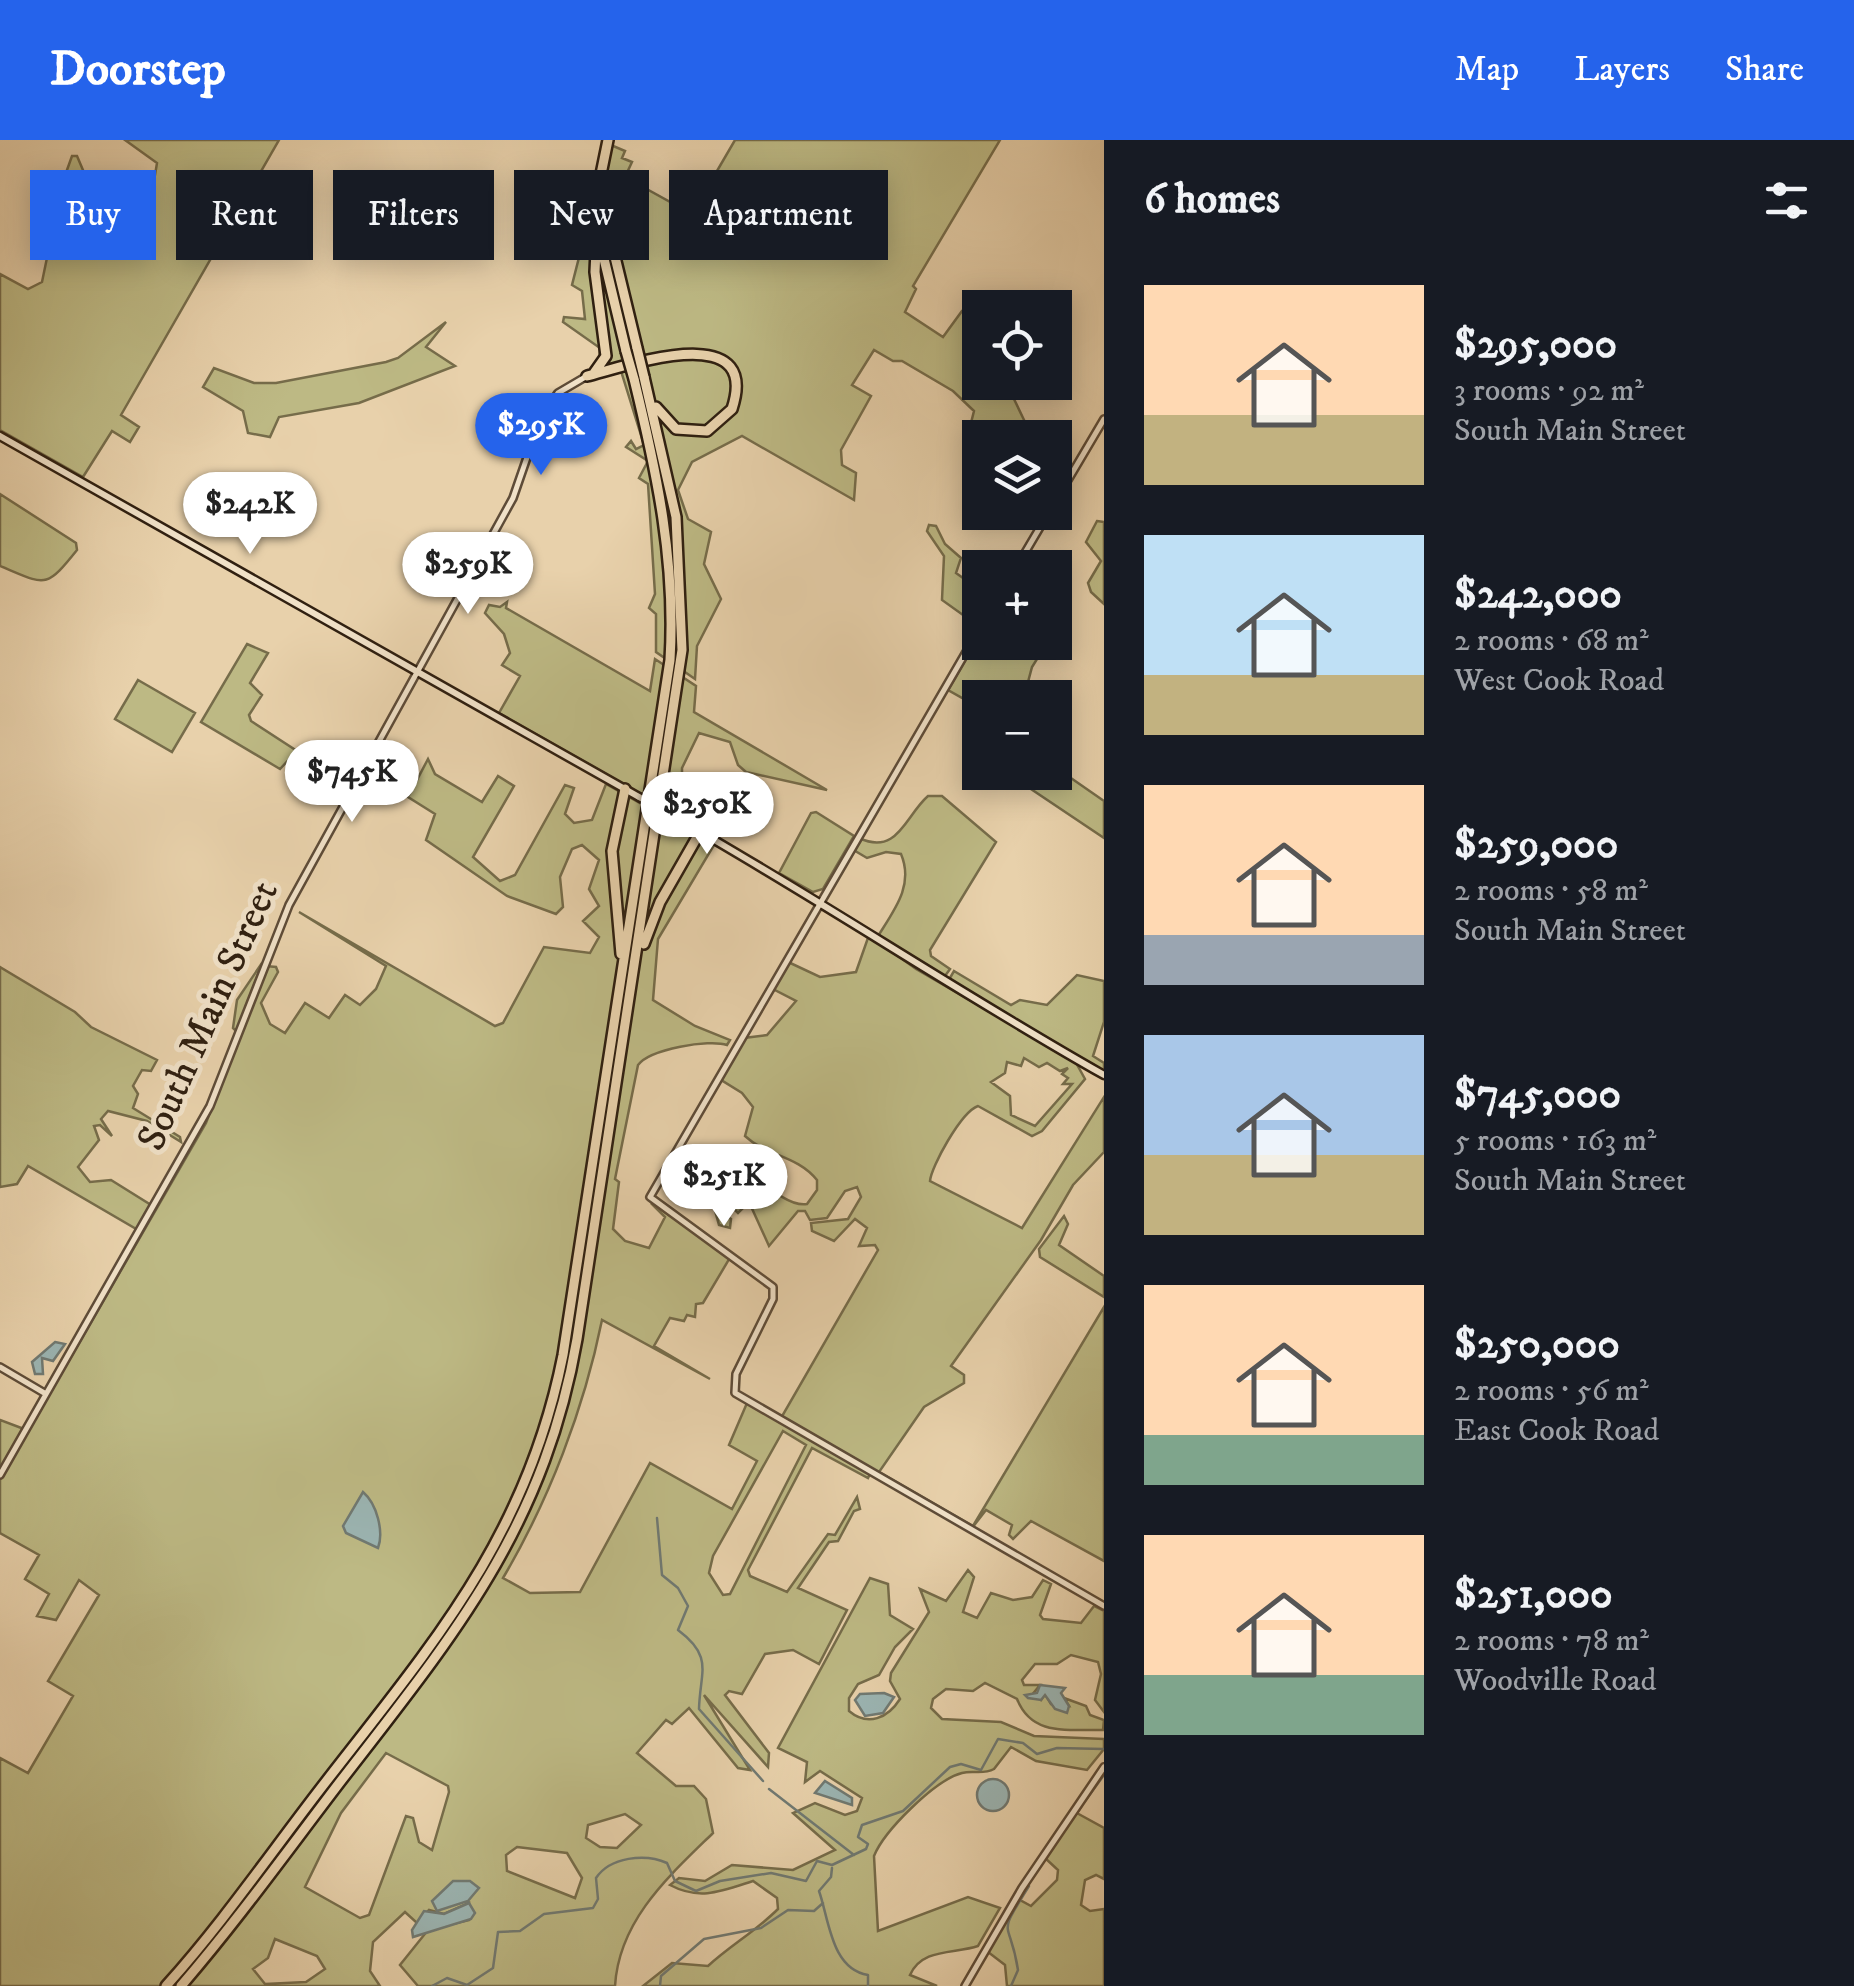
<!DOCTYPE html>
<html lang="en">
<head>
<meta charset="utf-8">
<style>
	:root { --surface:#171b24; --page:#242831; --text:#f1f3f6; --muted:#9ea1a6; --accent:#2563eb }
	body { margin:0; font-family:"IM FELL DW Pica",serif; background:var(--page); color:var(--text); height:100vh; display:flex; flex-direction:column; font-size:38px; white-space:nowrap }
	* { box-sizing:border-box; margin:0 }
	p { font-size:32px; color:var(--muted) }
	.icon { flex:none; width:55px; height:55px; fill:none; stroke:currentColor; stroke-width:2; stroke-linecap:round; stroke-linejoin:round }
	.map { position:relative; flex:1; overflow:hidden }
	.details { display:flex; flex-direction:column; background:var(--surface); width:750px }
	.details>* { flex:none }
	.top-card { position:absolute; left:30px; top:30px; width:922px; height:90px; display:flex; gap:20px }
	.controls { position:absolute; left:962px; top:150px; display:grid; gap:20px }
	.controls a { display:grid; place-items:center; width:110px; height:110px; border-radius:0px; background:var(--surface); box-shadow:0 5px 25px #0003; font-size:50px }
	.price { position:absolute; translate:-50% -85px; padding:0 22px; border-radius:35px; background:#fff; color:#222; font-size:32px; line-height:65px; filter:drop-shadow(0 2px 5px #0008) }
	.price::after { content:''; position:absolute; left:50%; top:60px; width:30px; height:22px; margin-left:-15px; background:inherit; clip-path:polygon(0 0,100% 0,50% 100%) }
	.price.selected { background:var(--accent); color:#fff }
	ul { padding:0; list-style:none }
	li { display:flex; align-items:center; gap:30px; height:250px; padding:0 40px }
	li span { display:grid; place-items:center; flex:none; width:280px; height:200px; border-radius:0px; color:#555 }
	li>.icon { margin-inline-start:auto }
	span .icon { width:120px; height:120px; fill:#fffc; stroke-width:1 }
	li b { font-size:42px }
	h2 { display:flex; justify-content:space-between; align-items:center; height:120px; padding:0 40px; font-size:42px }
	.tag { padding:0 35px; border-radius:0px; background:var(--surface); box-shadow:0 5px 25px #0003; font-size:35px; line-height:90px }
	.tag.selected { background:var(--accent); color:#fff }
	header { display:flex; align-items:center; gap:60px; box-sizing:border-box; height:140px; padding:0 50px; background:var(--accent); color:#fff }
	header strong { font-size:48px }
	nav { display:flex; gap:55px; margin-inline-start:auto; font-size:35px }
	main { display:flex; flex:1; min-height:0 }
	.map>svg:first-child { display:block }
	.green { fill:#bdb984; stroke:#766c4a; stroke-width:2.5; fill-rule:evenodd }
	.water { fill:#9bb5b3; stroke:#707972; stroke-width:2.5 }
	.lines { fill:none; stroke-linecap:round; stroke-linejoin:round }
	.stream { stroke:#707972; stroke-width:2.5 }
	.tertiary-casing { stroke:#5e4c38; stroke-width:10 }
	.secondary-casing { stroke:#302011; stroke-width:11 }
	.trunk-casing { stroke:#302011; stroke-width:14 }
	.tertiary { stroke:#f0e1c8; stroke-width:5 }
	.secondary { stroke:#f0e1c8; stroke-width:6 }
	.trunk { stroke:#e8d1ab; stroke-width:9 }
	.secondary-bridge-casing { stroke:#302011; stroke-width:11; stroke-linecap:butt }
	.trunk-bridge-casing { stroke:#302011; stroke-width:14; stroke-linecap:butt }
	.secondary-bridge { stroke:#f0e1c8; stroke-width:6 }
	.trunk-bridge { stroke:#e8d1ab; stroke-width:9 }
	.labels { text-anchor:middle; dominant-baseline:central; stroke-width:10; stroke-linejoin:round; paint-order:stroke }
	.street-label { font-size:40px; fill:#302011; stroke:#f0e1c8 }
</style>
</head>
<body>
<header>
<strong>Doorstep</strong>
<nav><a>Map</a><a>Layers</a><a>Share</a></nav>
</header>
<main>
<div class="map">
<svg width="1104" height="1846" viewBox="0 0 1104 1846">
	<rect width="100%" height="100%" fill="#e8d1ab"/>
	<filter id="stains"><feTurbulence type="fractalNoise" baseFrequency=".002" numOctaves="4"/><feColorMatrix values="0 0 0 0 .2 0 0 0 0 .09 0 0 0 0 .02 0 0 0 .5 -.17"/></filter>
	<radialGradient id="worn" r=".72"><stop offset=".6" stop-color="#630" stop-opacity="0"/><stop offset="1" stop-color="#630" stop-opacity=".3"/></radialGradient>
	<path class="green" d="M125,0H279L121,275L139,287L130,302L112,291L83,337L0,290V134L28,149L42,142L48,113L40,96L70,78L67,30L72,16H77L94,56L116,65L155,35L157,23Z
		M735,0H1000L913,146L916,149L905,172L943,197L962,171L980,168V242L1014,243L1013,257L1025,282L1013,297H995L971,283L974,271L953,251L902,221H893L874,210L852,245L871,256L841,310L842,325L856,333L854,360L742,296L692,322L678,350L688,379L711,392L704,424L721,459L697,506L695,539L656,512V474L649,468L655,454L648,344L639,338L648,321L626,307L631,301L636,309L644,305L621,231L598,236L600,208L563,182L564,177L585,179L582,151L572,145L586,90L594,83L604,2L625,11L622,18L632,22L625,37L692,74Z
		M446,182L426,207L455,226L359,263L279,277L270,297L248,293L243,271L203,247L214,228L254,243H276L386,222L398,218Z
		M0,354L76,403L77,410C45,450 46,445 0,426Z
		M1097,381L1104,382V464L1091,452L1088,443L1101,421L1086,402Z
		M929,385L936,386L945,404L961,418L956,433L980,450L977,485L942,460L944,416L927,391Z
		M507,462L506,468L650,551L655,519L696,546L694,572L827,650L746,632L738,625L730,602L699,593L682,628V666L718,698L499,573L520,536L502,525L510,513L504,494L485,473L489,465L500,467Z
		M980,495V502L1047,503L1032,527L1024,557L980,558V568L948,550Z
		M247,504L268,513L250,543L262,555L249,575L251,581L297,611L280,629L201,582Z
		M138,540L195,573L172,612L115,579Z
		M428,619L435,634L482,662L498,636L514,646L473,717L500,741L515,735L565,645L574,648L565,674L574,683L592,680L606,644L714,705L658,799L653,860L695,886L730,900L727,905C709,899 650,909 638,925L615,1039L619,1042L613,1089L625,1101L649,1108L665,1077L651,1063L731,1116L703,1163L696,1164L695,1177L687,1175L684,1181L670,1178L654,1206L710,1239L602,1180C584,1269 549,1360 503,1438L530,1453L580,1452L650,1323L732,1369L757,1321L729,1305L747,1263L870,1334L868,1338L812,1308L748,1430L750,1436L787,1452L828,1394L835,1395L857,1357L860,1369L854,1371L838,1401L829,1402L798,1448L847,1470L819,1524L793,1510L765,1514L742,1554L729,1551L725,1555L769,1613L768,1627L704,1555L750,1630L738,1628L689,1568L672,1584L666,1580L637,1613L676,1646H694L706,1659L713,1693C669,1736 619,1780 615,1846H418L400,1825L428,1790L469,1780V1763L444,1774L429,1770L417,1783L405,1772L373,1802L370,1831L380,1846H0V1618L28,1633L73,1556L48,1541L99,1455L79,1440L56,1480L37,1476L49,1454L25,1439L39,1415L0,1393V1340L206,983L266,826L276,827L278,832L261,863L270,884L285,893L305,863L329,878L345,855L360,865L376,849L386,826L299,772L495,886L503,883L544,807L590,813L599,797L583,781L599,766L589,749L599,720L582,705L572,709L560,737L563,767L556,774L507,756L426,700L435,674L408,657ZM783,1291L806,1305L730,1454L723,1455L709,1433L713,1416ZM386,1613L448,1646L449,1652L432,1710L419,1702L413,1678L406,1676L369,1775L360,1778L305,1747L341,1673ZM625,1674L641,1685L617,1708L600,1707L586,1698L588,1685ZM517,1707L567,1713L582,1738L575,1758L507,1731L506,1715ZM275,1799L317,1816L325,1829L306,1842L265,1844L253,1829L268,1818Z
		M1055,627L1104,661V698L1007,633L1055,632Z
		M928,656H942L996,702L930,810L931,816L950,829L942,840L878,796C895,769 914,745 901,714L886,712L867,718L852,709L859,698C898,716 905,676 928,656Z
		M816,672L854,696L823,749L813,752L779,733L811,673Z
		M869,795L916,829L1075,921L1085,939L1042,991L1032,996L978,966C961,972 931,1027 930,1041L1022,1088L1104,957V1012L1073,1045L1041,1100L951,1226L964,1235V1243L924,1267L879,1332L973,1386L1104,1167V1421L1031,1381L1013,1399L1009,1395L1012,1385L986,1370L972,1388L781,1278L878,1110L875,1105L859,1106L867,1088L855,1079L834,1101L812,1091L811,1083L848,1079L861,1057L857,1047L845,1051L827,1078L810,1080L805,1071H798L769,1106L749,1062L738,1073L730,1065L725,1067L722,1074L731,1079L730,1088L719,1085L714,1067L721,1056L733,1052L734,1043L704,1024L709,1010C739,1011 778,1069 807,1064L817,1050V1040C797,1015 766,1016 745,996L753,967L742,953L718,938L744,898L767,895L796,861L771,848L786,821L820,837L856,832ZM1024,918L1039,927L1047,923L1060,931L1068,928L1062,934L1068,938L1063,944H1072L1035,986L1011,975L1010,956L991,942L1005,933L1007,922L1021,926Z
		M262,823L237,892L233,888L237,860Z
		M0,827L75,872L91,887L157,920L151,931L142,930L133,946L138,954L133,968L180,997L181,1002L147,981L108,971L101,979L112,996L100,985L94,986L99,1000L78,1027L90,1042L111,1040L151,1065L138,1090L28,1026L17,1044L0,1047Z
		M954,831L1011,865L1020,860L1047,865L1077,835L1104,841V882L1093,916L1104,923V932L947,843Z
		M1064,1076L1068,1084L1059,1105L1104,1136V1157L1040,1117L1039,1109Z
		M0,1280L24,1289L0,1331Z
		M968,1430L974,1437L963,1472L977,1478L991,1453L1013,1460L1032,1457L1043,1440L1051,1444L1040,1475L1043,1479L1081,1483L1094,1466L1104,1471V1572L1095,1560L1101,1534L1098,1522L1071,1515L1057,1524H1035L1022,1540L1024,1545H1040L1032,1555L1041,1560L1045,1554L1051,1564L1069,1566L1064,1558L1086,1566L1090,1575L1104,1580L1103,1590C1068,1589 1032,1597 1017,1559L985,1543L973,1551L946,1549L933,1559L931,1568L942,1579L1001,1582L1034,1596L1104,1599V1609L1087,1630L1036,1621L1011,1607L994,1629C983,1635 973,1630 962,1633C935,1640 884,1691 874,1716L878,1791L968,1757L1000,1768L978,1806C954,1814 922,1808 910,1835L937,1846H643L672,1823L708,1826C731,1805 756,1791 778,1769L777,1758L753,1741C722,1751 700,1761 670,1745L679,1738L705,1741L732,1725L793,1730L835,1710L793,1673L815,1663L845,1675L857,1671L862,1658L820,1631L805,1642L807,1622L778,1608L870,1438L888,1444L890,1475L913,1489L895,1507L879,1535L858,1544L849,1558V1571C868,1587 888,1578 900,1559L890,1541L891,1533L929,1472L920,1449L946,1461Z
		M1075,1672L1104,1688V1739L1096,1735L1085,1740L1081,1765L1090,1771L1104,1769V1846H1007L1005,1825L988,1812L1018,1759L1031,1766L1057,1740L1058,1730L1045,1718Z"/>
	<path class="water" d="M55,1202L65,1204L53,1221L42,1218L43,1234H35L32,1222Z
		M363,1352C377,1364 384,1392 378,1408L346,1393L343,1386Z
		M1040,1545L1065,1548L1061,1553L1069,1566L1067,1573L1055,1569L1045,1555L1041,1560L1028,1558L1025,1555L1037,1553Z
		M884,1553L894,1557L883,1573L865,1576L855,1560L860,1554Z
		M977 1655a16 16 0 1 1 32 0a16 16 0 1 1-32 0Z
		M825,1641L852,1658V1665L815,1653Z
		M453,1741H470L479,1748L468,1761L437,1771L432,1761Z
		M469,1763L475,1773L471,1779L413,1797L412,1790L424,1771L444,1774Z"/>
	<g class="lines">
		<path class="stream" d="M657,1378L662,1435L678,1448L688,1466L678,1490C714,1517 700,1531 699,1569L763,1641
			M769,1649L854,1715
			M1085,1661L1104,1635
			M1059,1698L1081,1667
			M1046,1718L1055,1705
			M832,1728L831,1737L819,1751C829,1779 831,1829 868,1835V1846
			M432,1846L447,1838L467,1845L493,1828L498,1792L520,1791L544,1774L593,1768L598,1759L596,1738C610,1717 645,1713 667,1723L675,1741L696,1751L720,1741L771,1733L806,1741L817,1721L832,1725L866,1709L868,1704L858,1697L862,1685L903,1671L950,1627L961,1624L981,1630L998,1599L1023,1603L1037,1614L1057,1608L1104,1609
			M660,1846L661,1836L704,1799L761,1788L788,1770L814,1771L823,1763
			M1011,1846L1018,1830C1010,1777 995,1800 1029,1746"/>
		<defs>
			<path id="tertiary" d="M1055,362L1104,279
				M1016,428L1049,372
				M980,488L650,1057L773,1147V1159L736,1234L735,1253L1104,1466
				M0,1227L46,1254
				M0,1335L210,966L289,765L513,358L541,277L558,253L587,236
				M965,1846L1022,1748L1104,1627"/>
			<path id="secondary" d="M0,296L639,657
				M671,675C818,758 957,852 1104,935"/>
			<path id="trunk" d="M604,39L608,88L637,208
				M600,102L626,211
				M594,233L606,216L595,132L599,44L608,0
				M587,236C624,227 762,177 732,269L707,291L676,289L656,267
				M644,804L660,762L700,692
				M621,814L612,711L625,649
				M166,1846C222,1784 270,1714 321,1648C431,1506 527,1398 563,1215L670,520C676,423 657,333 634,239
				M181,1846C237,1781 288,1710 340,1642C453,1496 544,1388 577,1199L682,510L676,377L644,237"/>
		</defs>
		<use href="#tertiary" class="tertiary-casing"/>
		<use href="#secondary" class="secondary-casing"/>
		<use href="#trunk" class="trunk-casing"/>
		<use href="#tertiary" class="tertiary"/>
		<use href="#secondary" class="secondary"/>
		<use href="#trunk" class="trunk"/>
		<defs>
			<path id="secondary-bridge" d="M639,657L671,675"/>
			<path id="trunk-bridge" d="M637,208L644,237
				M626,211L634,239"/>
		</defs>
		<use href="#secondary-bridge" class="secondary-bridge-casing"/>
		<use href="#trunk-bridge" class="trunk-bridge-casing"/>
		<use href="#secondary-bridge" class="secondary-bridge"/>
		<use href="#trunk-bridge" class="trunk-bridge"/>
	</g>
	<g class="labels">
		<g class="street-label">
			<text transform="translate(209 876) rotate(-66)">South Main Street</text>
		</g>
	</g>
	<rect width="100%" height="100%" filter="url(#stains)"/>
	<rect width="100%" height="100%" fill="url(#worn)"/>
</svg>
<div class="controls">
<a><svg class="icon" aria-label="locate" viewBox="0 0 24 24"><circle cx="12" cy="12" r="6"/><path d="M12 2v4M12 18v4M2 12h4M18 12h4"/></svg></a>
<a><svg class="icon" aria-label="layers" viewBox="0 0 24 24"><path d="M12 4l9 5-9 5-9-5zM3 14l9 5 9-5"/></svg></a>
<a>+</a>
<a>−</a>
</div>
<b class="price selected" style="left:541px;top:338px">$295K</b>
<b class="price" style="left:250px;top:417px">$242K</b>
<b class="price" style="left:468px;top:477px">$259K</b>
<b class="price" style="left:352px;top:685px">$745K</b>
<b class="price" style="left:707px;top:717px">$250K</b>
<b class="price" style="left:724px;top:1089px">$251K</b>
<div class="top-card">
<a class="tag selected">Buy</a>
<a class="tag">Rent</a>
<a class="tag">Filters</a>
<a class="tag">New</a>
<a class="tag">Apartment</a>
</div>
</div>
<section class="details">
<h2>6 homes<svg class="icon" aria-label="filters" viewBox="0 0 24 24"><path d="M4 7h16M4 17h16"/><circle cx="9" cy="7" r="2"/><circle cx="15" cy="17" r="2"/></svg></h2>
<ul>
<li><span style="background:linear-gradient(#ffd9b3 65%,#c2b280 0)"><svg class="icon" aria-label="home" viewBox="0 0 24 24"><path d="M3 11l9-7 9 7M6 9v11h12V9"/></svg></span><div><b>$295,000</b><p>3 rooms · 92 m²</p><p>South Main Street</p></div></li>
<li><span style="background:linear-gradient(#bfe0f5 70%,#c2b280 0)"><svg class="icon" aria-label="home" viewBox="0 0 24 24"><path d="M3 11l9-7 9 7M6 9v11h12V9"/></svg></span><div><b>$242,000</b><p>2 rooms · 68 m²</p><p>West Cook Road</p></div></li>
<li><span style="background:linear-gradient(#ffd9b3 75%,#9aa5b1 0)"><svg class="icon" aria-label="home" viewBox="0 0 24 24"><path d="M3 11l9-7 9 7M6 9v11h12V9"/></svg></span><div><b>$259,000</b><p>2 rooms · 58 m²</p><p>South Main Street</p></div></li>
<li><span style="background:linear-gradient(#a9c7e8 60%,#c2b280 0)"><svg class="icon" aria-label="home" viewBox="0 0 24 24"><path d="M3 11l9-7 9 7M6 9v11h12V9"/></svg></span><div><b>$745,000</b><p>5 rooms · 163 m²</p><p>South Main Street</p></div></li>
<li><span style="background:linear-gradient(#ffd9b3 75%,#7fa58c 0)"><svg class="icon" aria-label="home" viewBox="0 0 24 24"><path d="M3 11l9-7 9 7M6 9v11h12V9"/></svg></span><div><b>$250,000</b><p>2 rooms · 56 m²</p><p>East Cook Road</p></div></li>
<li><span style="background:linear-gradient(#ffd9b3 70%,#7fa58c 0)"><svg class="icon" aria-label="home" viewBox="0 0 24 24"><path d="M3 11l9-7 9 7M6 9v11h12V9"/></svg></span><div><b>$251,000</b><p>2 rooms · 78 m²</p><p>Woodville Road</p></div></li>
</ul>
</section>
</main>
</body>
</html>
